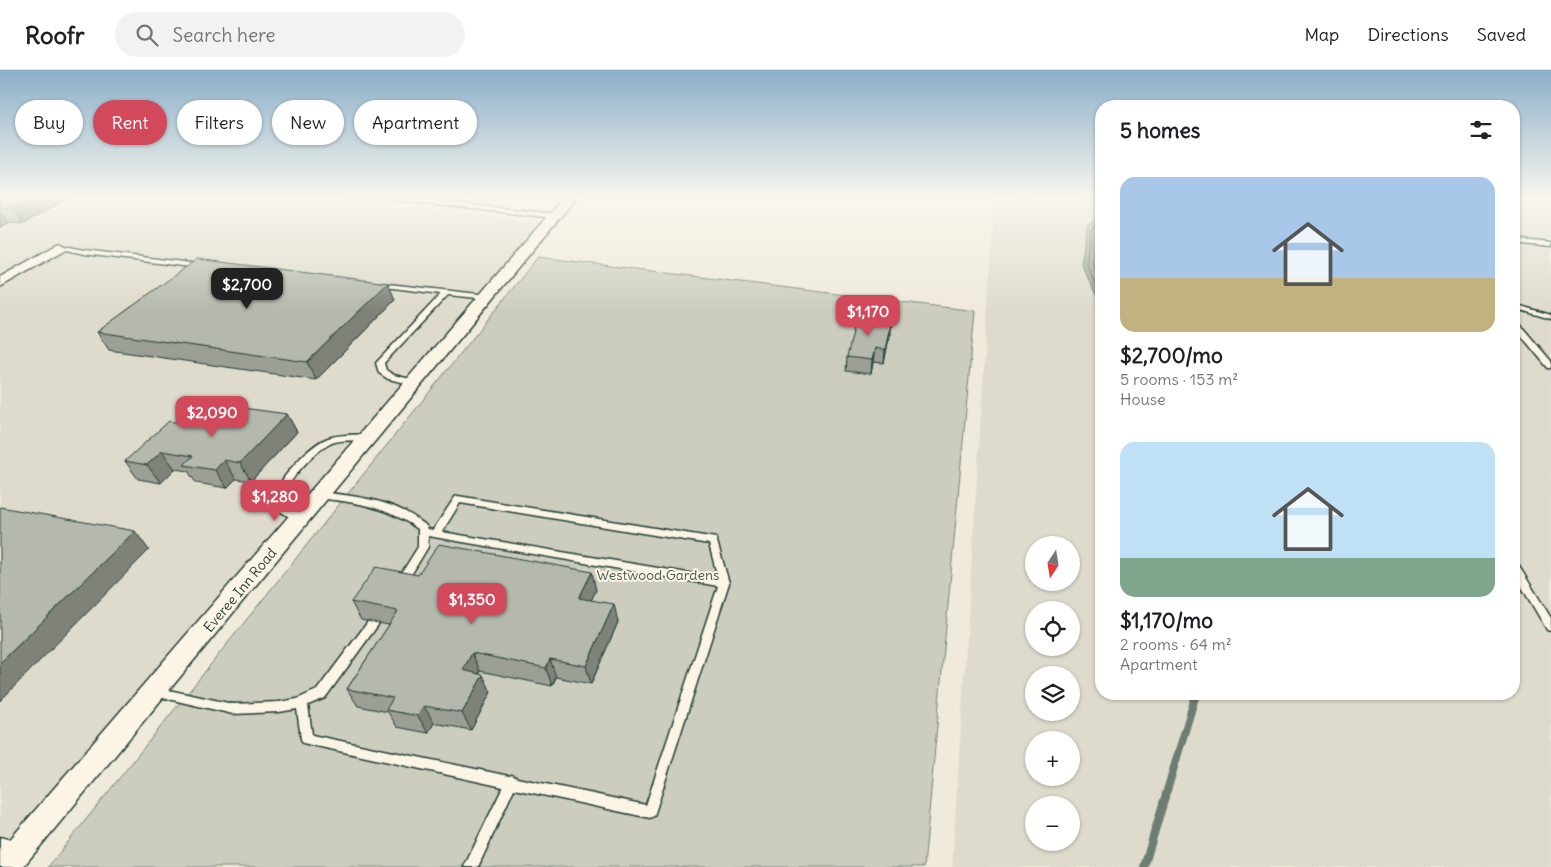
<!DOCTYPE html>
<html lang="en">
<head>
<meta charset="utf-8">
<style>
	:root { --surface:#fff; --page:#f2f2f2; --text:#202124; --muted:#757577; --line:#e0e0e0; --accent:#d1495b }
	body { margin:0; font-family:Delius,sans-serif; background:var(--page); color:var(--text); height:100vh; display:flex; flex-direction:column; font-size:19px; white-space:nowrap }
	* { box-sizing:border-box; margin:0 }
	p { font-size:16px; color:var(--muted) }
	.icon { flex:none; width:28px; height:28px; fill:none; stroke:currentColor; stroke-width:2; stroke-linecap:round; stroke-linejoin:round }
	.map { position:relative; flex:1; overflow:hidden }
	.side { position:absolute; left:1095px; top:30px; width:425px; height:600px; display:flex; flex-direction:column; background:var(--surface); border-radius:20px; box-shadow:0 1px 4px #0004 }
	.side>* { flex:none }
	.hud { position:absolute; left:15px; top:30px; width:475px; height:45px; display:flex; gap:10px }
	.needle { width:32px; rotate:192deg }
	.controls { position:absolute; left:1025px; top:466px; display:grid; gap:10px }
	.controls a { display:grid; place-items:center; width:55px; height:55px; border-radius:50%; background:var(--surface); box-shadow:0 1px 4px #0004; font-size:25px }
	.price { position:absolute; translate:-50% -42px; padding:0 11px; border-radius:10px; background:var(--accent); color:#fff; font-size:16px; line-height:32px; filter:drop-shadow(0 1px 2px #0008) }
	.price::after { content:''; position:absolute; left:50%; top:30px; width:15px; height:11px; margin-left:-8px; background:inherit; clip-path:polygon(0 0,100% 0,50% 100%) }
	.price.selected { background:#222; color:#fff }
	ul { padding:0; list-style:none }
	li { display:grid; align-content:center; gap:10px; height:265px; padding:0 25px }
	li span { display:grid; place-items:center; height:155px; border-radius:15px; color:#555 }
	li>.icon { margin-inline-start:auto }
	span .icon { width:90px; height:90px; fill:#fffc; stroke-width:1 }
	li b { font-size:21px }
	h2 { display:flex; justify-content:space-between; align-items:center; height:60px; padding:0 25px; font-size:21px }
	.chip { padding:0 18px; border-radius:22px; background:var(--surface); box-shadow:0 1px 4px #0004; font-size:18px; line-height:45px }
	.chip.selected { background:var(--accent); color:#fff }
	header { display:flex; align-items:center; gap:30px; box-sizing:border-box; height:70px; padding:0 25px; background:var(--surface); border-bottom:1px solid var(--line) }
	header strong { font-size:24px }
	nav { display:flex; gap:28px; margin-inline-start:auto; font-size:18px }
	.search { width:350px; height:45px; background:var(--page); display:flex; align-items:center; gap:12px; box-sizing:border-box; padding:0 18px; border-radius:28px; color:var(--muted); font-size:19px }
	.map>svg:first-child { display:block }
	.built { fill:#dedbcc; fill-rule:evenodd }
	.green { fill:#cccdbf; stroke:#76857a }
	.water { fill:#9fa89a; stroke:#6c7d71 }
	.lines { fill:none; stroke-linecap:round; stroke-linejoin:round }
	.shore { stroke:#52685d; stroke-width:1 }
	.stream { stroke:#6c7d71; stroke-width:8 }
	.service-casing { stroke:#1f3d34; stroke-width:3 }
	.minor-casing { stroke:#1f3d34; stroke-width:3 }
	.service { fill:#fcf5e5; fill-rule:evenodd }
	.minor { fill:#fcf5e5; fill-rule:evenodd }
	.wall { fill:#9c9f95; stroke:#1f3d34 }
	.shaded-wall { fill:#7f8279; stroke:#1f3d34 }
	.building { fill:#b5b9ad; stroke:#1f3d34 }
	.labels { text-anchor:middle; dominant-baseline:central; stroke-width:4; stroke-linejoin:round; paint-order:stroke }
	.park-label { font-size:14px; fill:#425a50; stroke:#fcf5e5 }
	.street-label { font-size:14px; fill:#1f3d34; stroke:#fcf5e5 }
</style>
</head>
<body>
<header>
<strong>Roofr</strong>
<div class="search"><svg class="icon" aria-label="search" viewBox="0 0 24 24"><circle cx="10" cy="10" r="6"/><path d="M15 15l6 6"/></svg>Search here</div>
<nav><a>Map</a><a>Directions</a><a>Saved</a></nav>
</header>
<div class="map">
<svg width="1551" height="797" viewBox="0 0 1551 797">
	<rect width="100%" height="100%" fill="#efeada"/>
	<filter id="ink" filterUnits="userSpaceOnUse"><feTurbulence type="fractalNoise" baseFrequency=".02" numOctaves="2"/><feDisplacementMap in="SourceGraphic" scale="10" xChannelSelector="R" yChannelSelector="G"/><feConvolveMatrix kernelMatrix="1 2 1 2 8 2 1 2 1" color-interpolation-filters="sRGB"/></filter>
	<g filter="url(#ink)">
		<path class="built" d="M0,128H328L540,152L0,795Z
			M995,128H1101V146L1085,154L1101,232V624H1514V128H1551V797H952ZM1034,475H1071V512H1034ZM1034,540H1071V578H1034ZM1034,605H1071V642H1034ZM1034,670H1071V708H1034ZM1034,735H1071V772H1034Z"/>
		<path class="green" d="M538,187L975,241L924,797H48Z"/>
		<path class="water" d="M1098,148L1101,149V235L1081,194L1087,155Z"/>
		<g class="lines">
			<path class="shore" d="M1101,153L1091,159L1086,193L1101,227
				M1101,160L1097,163L1092,192L1101,212"/>
			<path class="stream" d="M1144,797L1196,624"/>
			<defs>
				<path id="service" d="M389,128H411L555,144L558,146L555,148L392,130Z
					M1085,128H1101V131Z
					M1514,169L1551,173V177L1514,173Z
					M60,175L84,180L199,194L202,196L199,198L84,184L58,178L57,177Z
					M379,213L488,225L491,227L488,229L448,225L384,293L386,300L394,305L418,311L419,313L418,315H415L388,309L379,303L376,293L441,224L377,216L376,215Z
					M1514,234L1551,245V249L1514,238Z
					M1514,251H1517L1551,291V298H1548L1514,257Z
					M367,364L370,365L371,367L370,369C359,372 346,369 335,372C319,376 288,409 285,425C284,429 285,433 286,436L302,447L304,449L302,451H296L278,440C276,436 275,430 276,425C279,407 311,374 328,368C340,364 354,365 367,364Z
					M320,422C353,426 389,429 417,449C421,452 426,454 428,459L433,460L455,427L458,426L716,468L729,513L654,746L650,748L514,719L478,797H464L503,717L307,674L303,673L301,669L297,639L279,642L233,644L151,625L149,622L151,619L155,617L233,634L279,632L297,629L317,620L370,549L374,548L378,549L379,552L378,555L325,628L308,635L312,665L509,706L512,705L517,708L646,735L718,516L428,466V477L405,515L401,516L397,515L396,512L418,477V459C397,444 375,436 348,432C338,430 327,430 317,427L315,425ZM460,433L709,474L718,508L442,462Z
					M1514,492L1517,493L1551,548V561L1547,560L1514,504Z
					M0,767L21,772L22,777L21,782L16,783L0,779Z"/>
				<path id="minor" d="M563,128H576L23,797H0V781Z
					M60,173L67,177L65,180L0,217V207Z"/>
			</defs>
			<use href="#service" class="service-casing"/>
			<use href="#minor" class="minor-casing"/>
			<use href="#service" class="service"/>
			<use href="#minor" class="minor"/>
		</g>
		<path class="wall" d="M0,128H68L23,154L9,153L0,158Z
			M388,213L395,230L316,310L109,280L97,262Z
			M890,263L884,293L873,292L871,304L846,301L847,287Z
			M287,344L297,362L251,411L236,409L227,418L196,413L188,401L175,399L161,413L138,409L125,391L205,357Z
			M418,505L596,520L591,530L618,552L591,614L556,607L552,616L480,601L479,604L491,622L471,660L434,653L428,663L397,657L388,642L358,636L347,619L389,555L361,550L351,532Z"/>
		<path class="shaded-wall" d="M29,128H68L23,154L12,138Z
			M0,139L9,153L0,158Z
			M388,213L395,230L316,310L307,292Z
			M891,250L890,263L884,293L885,280Z
			M875,278L873,292L871,304L872,290Z
			M287,344L297,362L251,411L240,393Z
			M162,381L175,399L161,413L147,395Z
			M224,390L236,409L227,418L215,400Z
			M135,461L149,480L0,631V593Z
			M592,502L596,520L584,546L579,528Z
			M614,534L618,552L591,614L586,596Z
			M472,583L480,601L471,618L463,600Z
			M550,589L556,607L552,616L546,598Z
			M483,605L491,622L471,660L462,643Z
			M424,636L434,653L428,663L418,646Z"/>
		<path class="building" d="M0,128H29L12,138L0,137Z
			M197,189L388,213L307,292L97,262Z
			M857,245L891,250L885,280L875,278L872,290L847,287Z
			M228,336L287,344L240,393L224,390L215,400L184,395L193,386L162,381L147,395L125,391L169,351L205,357Z
			M0,437L135,461L0,593Z
			M439,474L592,502L579,528L614,534L586,596L550,589L546,598L472,583L463,600L483,605L462,643L424,636L418,646L386,640L393,628L347,619L398,541L351,532L376,497L418,505Z"/>
	</g>
	<linearGradient id="sky" x2="0" y2="1"><stop stop-color="#8bafc9"/><stop offset="0.53" stop-color="#f8f6ee"/><stop offset="1" stop-color="#f8f6ee" stop-opacity="0"/></linearGradient>
	<rect width="1551" height="240" fill="url(#sky)"/>
	<g class="labels">
		<g class="park-label">
			<text x="658" y="505">Westwood Gardens</text>
		</g>
		<g class="street-label">
			<text transform="translate(240 520) rotate(-50)">Everee Inn Road</text>
		</g>
	</g>
</svg>
<div class="controls">
<a><svg class="needle" viewBox="-14 -14 28 28"><path d="M0-13l5 13h-10z" fill="#e53935"/><path d="M0 13l5-13h-10z" fill="#757577"/></svg></a>
<a><svg class="icon" aria-label="locate" viewBox="0 0 24 24"><circle cx="12" cy="12" r="6"/><path d="M12 2v4M12 18v4M2 12h4M18 12h4"/></svg></a>
<a><svg class="icon" aria-label="layers" viewBox="0 0 24 24"><path d="M12 4l9 5-9 5-9-5zM3 14l9 5 9-5"/></svg></a>
<a>+</a>
<a>−</a>
</div>
<b class="price selected" style="left:247px;top:240px">$2,700</b>
<b class="price" style="left:868px;top:267px">$1,170</b>
<b class="price" style="left:212px;top:368px">$2,090</b>
<b class="price" style="left:275px;top:452px">$1,280</b>
<b class="price" style="left:472px;top:555px">$1,350</b>
<div class="hud">
<a class="chip">Buy</a>
<a class="chip selected">Rent</a>
<a class="chip">Filters</a>
<a class="chip">New</a>
<a class="chip">Apartment</a>
</div>
<section class="side">
<h2>5 homes<svg class="icon" aria-label="filters" viewBox="0 0 24 24"><path d="M4 7h16M4 17h16"/><circle cx="9" cy="7" r="2"/><circle cx="15" cy="17" r="2"/></svg></h2>
<ul>
<li><span style="background:linear-gradient(#a9c7e8 65%,#c2b280 0)"><svg class="icon" aria-label="home" viewBox="0 0 24 24"><path d="M3 11l9-7 9 7M6 9v11h12V9"/></svg></span><div><b>$2,700/mo</b><p>5 rooms · 153 m²</p><p>House</p></div></li>
<li><span style="background:linear-gradient(#bfe0f5 75%,#7fa58c 0)"><svg class="icon" aria-label="home" viewBox="0 0 24 24"><path d="M3 11l9-7 9 7M6 9v11h12V9"/></svg></span><div><b>$1,170/mo</b><p>2 rooms · 64 m²</p><p>Apartment</p></div></li>
</ul>
</section>
</div>
</body>
</html>
